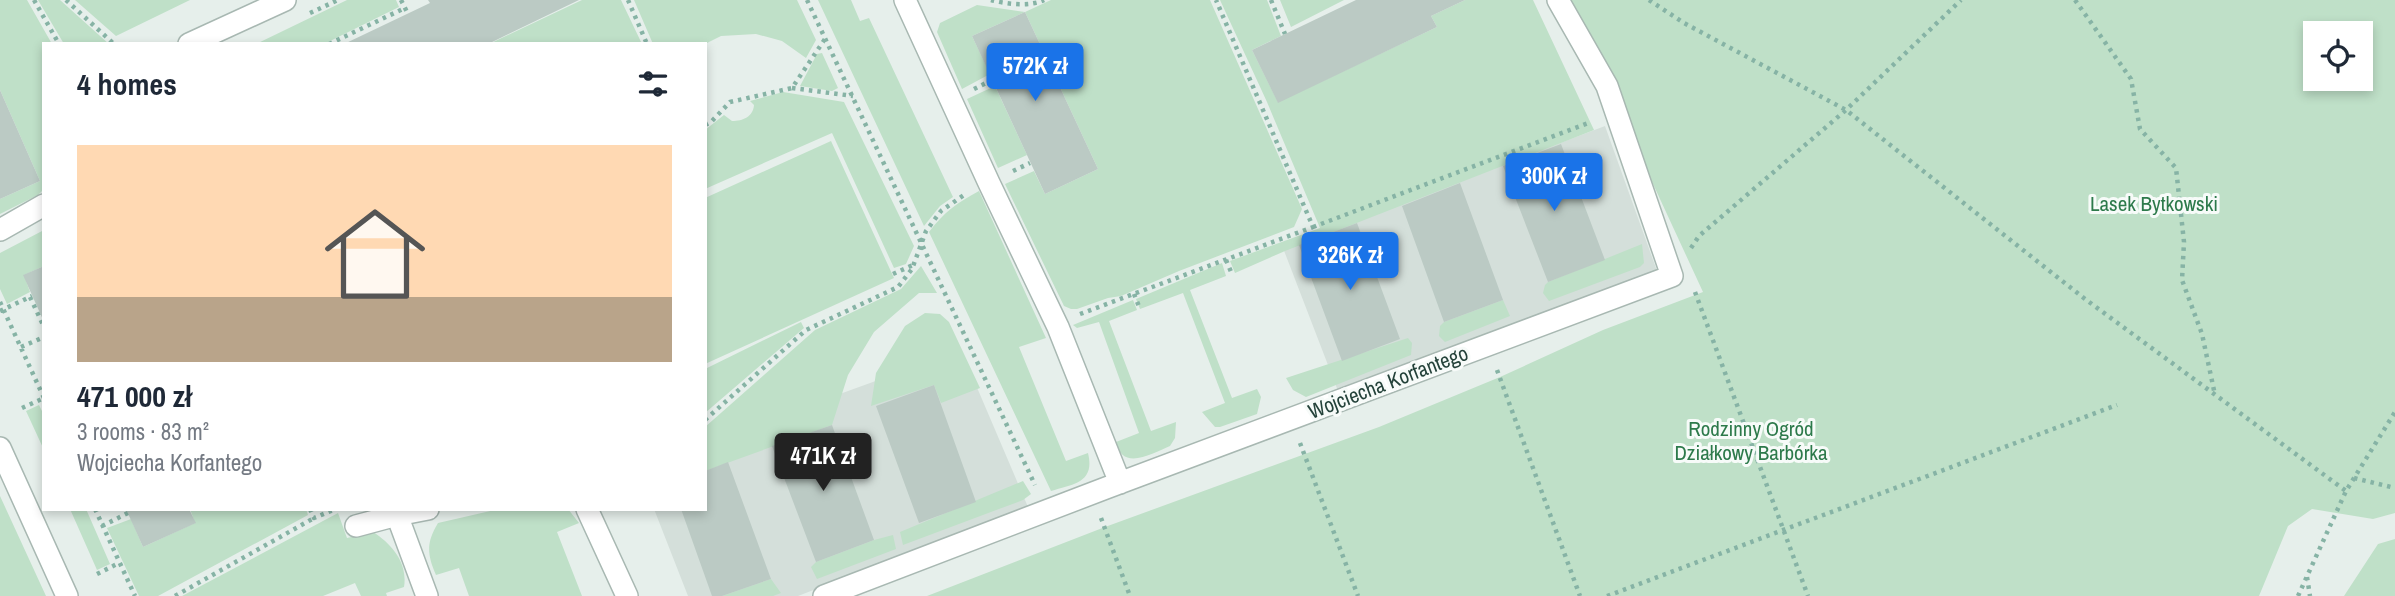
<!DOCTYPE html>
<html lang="en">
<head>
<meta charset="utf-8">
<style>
	:root { --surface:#fff; --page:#f6f6f7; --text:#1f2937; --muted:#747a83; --line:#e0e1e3; --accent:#1a73e8 }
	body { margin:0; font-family:"Archivo Narrow",sans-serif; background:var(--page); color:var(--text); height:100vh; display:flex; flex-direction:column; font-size:26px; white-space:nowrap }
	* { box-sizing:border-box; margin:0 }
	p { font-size:23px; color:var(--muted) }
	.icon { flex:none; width:38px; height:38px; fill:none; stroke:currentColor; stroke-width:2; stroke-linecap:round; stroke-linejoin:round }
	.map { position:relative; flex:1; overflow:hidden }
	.sheet { position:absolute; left:42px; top:42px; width:665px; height:469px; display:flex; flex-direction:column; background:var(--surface); border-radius:0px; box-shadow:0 4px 10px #0003 }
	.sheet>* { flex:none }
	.fabs { position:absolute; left:2303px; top:21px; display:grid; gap:14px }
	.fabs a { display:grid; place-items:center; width:70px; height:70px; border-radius:0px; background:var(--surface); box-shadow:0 4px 10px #0003; font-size:35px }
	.price { position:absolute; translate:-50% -60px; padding:0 16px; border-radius:7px; background:var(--accent); color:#fff; font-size:23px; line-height:46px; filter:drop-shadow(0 2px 4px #0008) }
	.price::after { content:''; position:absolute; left:50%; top:42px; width:21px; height:16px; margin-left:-10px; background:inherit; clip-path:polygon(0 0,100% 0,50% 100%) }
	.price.on { background:#222; color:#fff }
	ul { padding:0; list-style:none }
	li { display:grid; align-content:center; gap:14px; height:371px; padding:0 35px }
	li+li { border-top:2px solid var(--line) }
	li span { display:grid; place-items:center; height:217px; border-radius:0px; color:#555 }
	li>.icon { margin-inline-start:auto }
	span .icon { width:126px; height:126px; fill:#fffc; stroke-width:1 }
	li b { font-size:30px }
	h2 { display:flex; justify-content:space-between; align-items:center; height:84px; padding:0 35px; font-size:30px }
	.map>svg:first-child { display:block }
	.built { fill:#d4dfda }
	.green { fill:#bfe0c8; fill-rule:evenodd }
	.building { fill:#bbcac4 }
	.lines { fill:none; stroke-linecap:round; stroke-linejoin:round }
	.minor-casing { stroke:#a8b8b2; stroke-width:24 }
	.path { stroke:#86b3a5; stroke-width:4.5; stroke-dasharray:3.5 5; stroke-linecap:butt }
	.minor { stroke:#fff; stroke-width:21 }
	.labels { text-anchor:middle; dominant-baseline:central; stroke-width:6; stroke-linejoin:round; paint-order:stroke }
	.park-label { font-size:21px; fill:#2d7a4b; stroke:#f7fbf9 }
	.street-label { font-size:21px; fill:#24423a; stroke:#f7fbf9 }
</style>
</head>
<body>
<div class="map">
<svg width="2395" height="596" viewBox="0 0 2395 596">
	<rect width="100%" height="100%" fill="#e6efeb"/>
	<path class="built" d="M1605,126L1657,271L1338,391L1283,248Z
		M961,350L1028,507L798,596H688L654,509H705V443Z"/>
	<path class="green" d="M0,0H27L52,44H44V189L38,195L0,214V199L40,181L0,90Z
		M38,0H60L109,44H64Z
		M75,0H190L116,36Z
		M347,0H396L399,7L324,44H256Z
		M582,0H621L642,44H489Z
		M634,0H797L816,40L806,58L782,41L756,34L721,36L705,44H653Z
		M818,0H851L860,21L869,18L953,197L940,206L924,226Z
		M1051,0H1210L1302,209L1294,227L1179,271L1121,296L1108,298L1077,309H1071L1064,306L1005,184L1034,171L1045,194L1098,169L1025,12L972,36L990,74L962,89L937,32L940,23L977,5L1025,12Z
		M1220,0H1267L1281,36L1252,50L1278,102L1437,27L1431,16L1465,0H1533L1594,130L1285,251L1235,273L1230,261L1320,228L1267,102Z
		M1280,0H1344L1291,27Z
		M1568,0H2395V513L2373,519L2312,509L2288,526L2259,596H927L1105,527L1379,427L1500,377L1603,330L1703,292ZM2315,33H2361V79H2315Z
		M822,53L838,88L832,91L800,86L817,54Z
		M995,86L1027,155L998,168L967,99Z
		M783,92L844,102L914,246L906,264L894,268L832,133L705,189V130L724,115L732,121C743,121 753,117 754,105L750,101Z
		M831,141L894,278L705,364V198Z
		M979,191L1046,338L1019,347L1066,461L1088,453C1095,482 1075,484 1051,491L929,232C943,213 958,202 979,191Z
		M44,230V266L24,275L30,292L7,304L0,289V253Z
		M1642,244L1644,263L1640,267L1549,301L1543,293L1545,285L1548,282Z
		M1222,263L1226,276L1190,290L1232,398L1257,389L1261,397L1257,414L1220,427H1215L1202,412L1225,403L1183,293L1140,309L1136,299Z
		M921,266L937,293H919L874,332L848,375L832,425L705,471V427L815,330L901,289Z
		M1133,300L1137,310L1109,321L1151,431L1176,422L1175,438L1170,446C1153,453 1122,472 1116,442L1139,433L1099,322L1077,328L1073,325Z
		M1503,300L1510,316L1445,342L1439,336L1440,326L1444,322Z
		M925,313L940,314L949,322L980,388L941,403L934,385L871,406L876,373L905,326Z
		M801,322L804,328L705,413V369Z
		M1408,338L1412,343L1411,355L1306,397L1293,390L1286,378Z
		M39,405L44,415V450L26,411Z
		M1023,481L1031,494L1023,500L903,545L900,532Z
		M0,496L46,596H0Z
		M70,509H86L110,564L97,570Z
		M190,509H306L308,515L158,596H139L107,528L131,519L143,547L195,523Z
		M499,509H568L579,523L557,532L582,596H469L459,568L436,575C427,554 426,543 438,523Z
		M338,513L347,538L373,532C392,544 408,563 404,587L386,593L387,596H361L355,583L323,596H182Z
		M893,535L896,549L817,579L811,567L816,562L874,540Z
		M2395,539V596H2344L2378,544Z
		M771,579L781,593L773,596H722Z"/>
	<path class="building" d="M428,0H579L488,44H344L430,3Z
		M1356,0H1465L1431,16L1437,27L1278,103L1252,50Z
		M1025,12L1098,169L1045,194L972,36Z
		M0,90L40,181L0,199Z
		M1561,144L1605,260L1548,282L1503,166Z
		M1460,183L1503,300L1444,322L1402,206Z
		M1357,223L1400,339L1342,361L1299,245Z
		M44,266V322L23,275Z
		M934,385L976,502L919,523L876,406Z
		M832,425L874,540L816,562L772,446Z
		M728,462L771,579L722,596H712L681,509H705V471Z
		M126,509H189L196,523L143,547Z"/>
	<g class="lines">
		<defs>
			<path id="minor" d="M905,0L989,183L1058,327L1120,483
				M189,44L285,0
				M0,230L44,205
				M0,448L67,596
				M587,509L627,596
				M356,526L397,515
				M427,596L397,515L428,509
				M824,596L1106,488L1672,276L1607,86L1558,0"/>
		</defs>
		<use href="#minor" class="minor-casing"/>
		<path class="path" d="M34,0L59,44
			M66,0L114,44
			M401,0L408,14
			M628,0L647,44
			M807,0L1035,485
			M991,0C1006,4 1030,7 1044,0
			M1271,0L1285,34
			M1649,0L1684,23L1846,110L2085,299L2346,491
			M2075,0L2131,79L2140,129L2176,168L2184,242L2182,280L2202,334L2215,395
			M310,13L338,0
			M329,44L405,8
			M792,88L853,96
			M974,89L992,80
			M705,125L711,122L730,102L792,88L825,39
			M1013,171L1030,163
			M1313,227L1591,122
			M1691,248L1699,236L1846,110L1961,0
			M1226,260L1232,274
			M893,274L913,265
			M1695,292L1808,596
			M1134,294L1140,309
			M30,297L44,327
			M0,302L44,398
			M0,311L32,296
			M1080,314L1313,227L1216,0
			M21,347L44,337
			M1497,370L1580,596
			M22,408L44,398
			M705,420L806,330L898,287L912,269L926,231L941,211L964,195
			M1300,443L1358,596
			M2354,478L2395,488
			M95,509L135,596
			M310,509L314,518L333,510
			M1101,518L1130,596
			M102,526L128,513
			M97,574L119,563
			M2307,577L2310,596
			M175,596L314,518
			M1607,596L2117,405
			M2298,596L2346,491L2395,412"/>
		<use href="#minor" class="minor"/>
	</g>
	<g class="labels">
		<g class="park-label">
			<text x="2154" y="203">Lasek Bytkowski</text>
			<text x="1751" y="428">Rodzinny Ogród<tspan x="1751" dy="24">Działkowy Barbórka</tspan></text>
		</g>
		<g class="street-label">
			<text transform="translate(1388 382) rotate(-21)">Wojciecha Korfantego</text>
		</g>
	</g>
</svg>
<div class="fabs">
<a><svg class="icon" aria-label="locate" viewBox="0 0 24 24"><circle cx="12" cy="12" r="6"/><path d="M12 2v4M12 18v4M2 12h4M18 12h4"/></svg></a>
</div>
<b class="price" style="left:1035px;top:103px">572K zł</b>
<b class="price" style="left:1554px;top:213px">300K zł</b>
<b class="price" style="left:1350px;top:292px">326K zł</b>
<b class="price on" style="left:823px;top:493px">471K zł</b>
<section class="sheet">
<h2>4 homes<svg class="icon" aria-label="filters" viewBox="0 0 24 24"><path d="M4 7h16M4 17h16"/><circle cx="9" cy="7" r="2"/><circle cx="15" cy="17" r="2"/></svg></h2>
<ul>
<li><span style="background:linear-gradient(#ffd9b3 70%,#b9a48a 0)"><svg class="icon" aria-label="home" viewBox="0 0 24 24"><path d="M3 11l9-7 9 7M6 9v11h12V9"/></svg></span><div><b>471 000 zł</b><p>3 rooms · 83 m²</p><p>Wojciecha Korfantego</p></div></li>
</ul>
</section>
</div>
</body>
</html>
